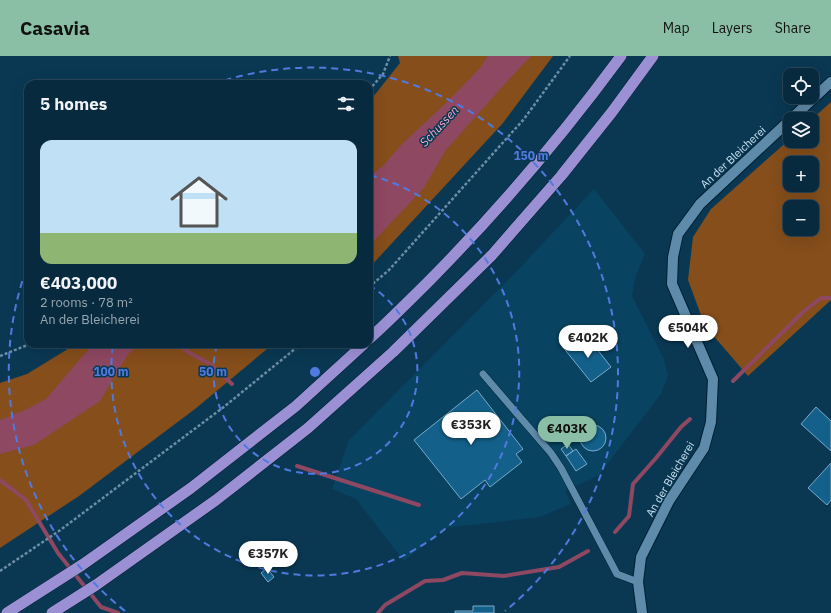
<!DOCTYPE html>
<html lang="en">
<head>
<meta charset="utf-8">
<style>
	:root { --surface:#082a3e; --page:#113245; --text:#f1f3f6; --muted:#98a7b0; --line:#294658; --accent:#8abfa5 }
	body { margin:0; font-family:"IBM Plex Sans",sans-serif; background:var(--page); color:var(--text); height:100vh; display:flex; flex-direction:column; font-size:15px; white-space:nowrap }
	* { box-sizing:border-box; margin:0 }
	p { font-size:13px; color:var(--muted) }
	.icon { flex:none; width:22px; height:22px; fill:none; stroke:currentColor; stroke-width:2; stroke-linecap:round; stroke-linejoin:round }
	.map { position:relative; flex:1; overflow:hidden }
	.side { position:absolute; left:24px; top:24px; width:349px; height:268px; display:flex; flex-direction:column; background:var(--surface); border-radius:12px; box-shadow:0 4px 16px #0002,0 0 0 1px var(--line) }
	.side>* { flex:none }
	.controls { position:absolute; left:783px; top:12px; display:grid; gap:8px }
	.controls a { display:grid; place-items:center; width:36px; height:36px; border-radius:8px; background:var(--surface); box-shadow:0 4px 16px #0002,0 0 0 1px var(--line); font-size:20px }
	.price { position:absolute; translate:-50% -34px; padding:0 9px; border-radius:14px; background:#fff; color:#222; font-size:13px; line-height:26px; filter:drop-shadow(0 1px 2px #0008) }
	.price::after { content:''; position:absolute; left:50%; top:24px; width:12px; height:9px; margin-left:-6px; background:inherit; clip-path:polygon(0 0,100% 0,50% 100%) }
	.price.selected { background:var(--accent); color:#111 }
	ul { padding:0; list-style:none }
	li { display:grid; align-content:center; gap:8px; height:212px; padding:0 16px }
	li span { display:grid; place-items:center; height:124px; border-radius:12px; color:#555 }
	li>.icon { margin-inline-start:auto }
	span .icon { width:72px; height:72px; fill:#fffc; stroke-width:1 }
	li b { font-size:17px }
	h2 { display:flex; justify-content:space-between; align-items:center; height:48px; padding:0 16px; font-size:17px }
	header { display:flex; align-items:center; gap:24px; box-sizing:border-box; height:56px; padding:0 20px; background:var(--accent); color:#111 }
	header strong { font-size:19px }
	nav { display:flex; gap:22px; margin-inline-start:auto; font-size:14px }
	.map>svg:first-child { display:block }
	.built { fill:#084361 }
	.green { fill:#854e1b; fill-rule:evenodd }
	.water { fill:#8e4861 }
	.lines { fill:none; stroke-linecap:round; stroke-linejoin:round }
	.stream { stroke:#8e4861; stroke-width:4 }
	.building { fill:#13618b; stroke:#7ca9c9 }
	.service-casing { stroke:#001f32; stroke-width:8 }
	.minor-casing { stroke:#001f32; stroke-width:12 }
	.trunk-casing { stroke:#001f32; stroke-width:12 }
	.path { stroke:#6c8ea4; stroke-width:2.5; stroke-dasharray:3 2; stroke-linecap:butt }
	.service { stroke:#5e8ba9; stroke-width:7 }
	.minor { stroke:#5e8ba9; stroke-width:10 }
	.trunk { stroke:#9c90d5; stroke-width:11 }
	.ring { fill:none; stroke:#517ae0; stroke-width:2; stroke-dasharray:7 5 }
	.labels { text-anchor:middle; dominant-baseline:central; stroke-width:3; stroke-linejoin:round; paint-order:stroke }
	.street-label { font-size:11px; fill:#cbe2f2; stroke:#0a3853 }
	.water-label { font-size:12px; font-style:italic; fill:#feabc5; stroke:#0a3853 }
	.centre { fill:#517ae0; stroke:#0a3853; stroke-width:2 }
	.ring-label { font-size:12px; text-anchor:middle; font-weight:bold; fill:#517ae0; stroke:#0a3853; stroke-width:3; stroke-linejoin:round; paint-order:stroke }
</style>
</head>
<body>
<header>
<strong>Casavia</strong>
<nav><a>Map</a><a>Layers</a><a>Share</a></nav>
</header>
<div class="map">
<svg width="831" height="557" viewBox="0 0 831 557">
	<rect width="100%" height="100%" fill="#0a3853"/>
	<path class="built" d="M594,133L645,198L635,222L632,240L664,303L668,320L661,338L598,420L565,435L571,448L540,461L445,472L404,505L356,443L332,433L349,384L514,218Z"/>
	<path class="green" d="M398,0H553L503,67L369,212V46L400,7Z
		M831,46V244L748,320L705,270L688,224L693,181L711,153L790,83V85H812V63ZM790,107H812V129H790ZM790,151H812V173H790Z
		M76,288H273L195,353L79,440L0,492V327L27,318Z"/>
	<path class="water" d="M488,0H531L502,31L446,94L423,133L369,190V120L383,110L401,89L448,45L480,12Z
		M93,288H140L128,298L100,345L34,389L0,398V364L25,354L46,343Z"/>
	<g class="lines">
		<path class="stream" d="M178,288L188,296L210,308L232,328
			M733,325L803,256L821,242H831
			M297,410L419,449
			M0,424L26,444L58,497L101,551L118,557
			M615,476L629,460L633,428L656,402L681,371L690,363
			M378,557L385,549L425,525L443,524L462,517L504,520L559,511L588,495"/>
	</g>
	<path class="building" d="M570,277L577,286L566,295L559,286Z
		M586,279L611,311L591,326L566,295Z
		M477,334L523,393L516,398L522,406L490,431L485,424L461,443L414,384Z
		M816,351L831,365V395L801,368Z
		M580 382a13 13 0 1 1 26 0a13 13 0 1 1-26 0Z
		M568,388L573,395L566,400L561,393Z
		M576,393L587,408L576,415L566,400Z
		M831,407V444L827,449L808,432Z
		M267,512L274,521L268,526L261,517Z
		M473,550H494V557H455V555H473Z"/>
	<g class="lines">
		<defs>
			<path id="service" d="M483,318L551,397L561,412L617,518L638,526"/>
			<path id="minor" d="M791,63L831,26
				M642,557L638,526L641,501L669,445L704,392L711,366L713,323L672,228L673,201L678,178L700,148L790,64"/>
			<path id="trunk" d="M369,283C390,264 410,244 430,224C499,154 563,79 621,0
				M7,557L82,509L191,432L296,350L364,288
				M52,557L96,529L216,444L308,372L393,296L492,199L561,120L612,56L653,0"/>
		</defs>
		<use href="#service" class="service-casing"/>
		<use href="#minor" class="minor-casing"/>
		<use href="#trunk" class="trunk-casing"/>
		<path class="path" d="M369,34L383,18L390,0
			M369,231L389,214L524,63L570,0
			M0,300L30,288
			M0,515L59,475L225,350L301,288"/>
		<use href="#service" class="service"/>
		<use href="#minor" class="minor"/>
		<use href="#trunk" class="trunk"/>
	</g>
	<g class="ring">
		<path d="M369 229A102 102 0 1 1 217 289"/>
		<path d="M370 119A204 204 0 1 1 113 289"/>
		<path d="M125 555A306 306 0 0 1 27 211M213 28A306 306 0 0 1 505 555"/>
	</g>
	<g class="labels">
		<g class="street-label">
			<text transform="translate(733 101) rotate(-43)">An der Bleicherei</text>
			<text transform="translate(670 423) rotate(-60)">An der Bleicherei</text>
		</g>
		<g class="water-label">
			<text transform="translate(439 70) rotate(-47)">Schussen</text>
		</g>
	</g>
	<circle cx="315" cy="316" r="6" class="centre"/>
	<g class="ring-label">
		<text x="531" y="104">150 m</text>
		<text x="111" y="320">100 m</text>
		<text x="213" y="320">50 m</text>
	</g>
</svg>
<div class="controls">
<a><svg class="icon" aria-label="locate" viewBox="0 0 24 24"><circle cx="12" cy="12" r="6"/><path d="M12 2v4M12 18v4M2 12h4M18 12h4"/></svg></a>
<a><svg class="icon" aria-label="layers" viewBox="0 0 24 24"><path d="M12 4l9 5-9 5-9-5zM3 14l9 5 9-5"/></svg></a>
<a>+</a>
<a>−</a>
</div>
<b class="price" style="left:688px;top:293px">€504K</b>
<b class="price" style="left:588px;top:303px">€402K</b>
<b class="price" style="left:471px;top:390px">€353K</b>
<b class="price selected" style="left:567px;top:394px">€403K</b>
<b class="price" style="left:268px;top:519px">€357K</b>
<section class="side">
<h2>5 homes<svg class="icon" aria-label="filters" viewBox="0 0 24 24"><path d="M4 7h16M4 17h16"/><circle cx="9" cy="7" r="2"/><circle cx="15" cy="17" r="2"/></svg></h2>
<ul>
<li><span style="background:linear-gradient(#bfe0f5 75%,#8fb573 0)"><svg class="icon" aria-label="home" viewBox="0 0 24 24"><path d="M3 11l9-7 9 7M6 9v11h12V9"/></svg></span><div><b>€403,000</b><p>2 rooms · 78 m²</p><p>An der Bleicherei</p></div></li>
</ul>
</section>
</div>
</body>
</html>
